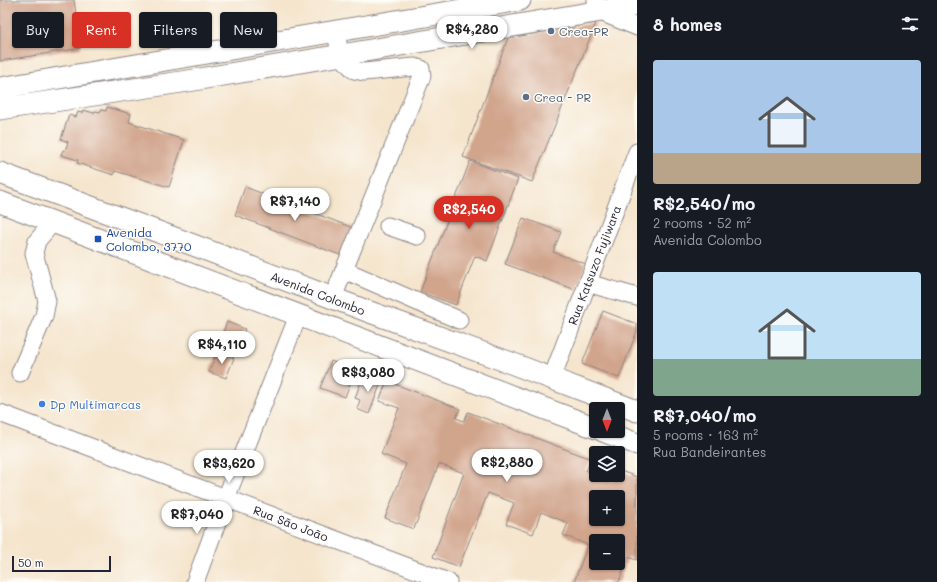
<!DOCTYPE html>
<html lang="en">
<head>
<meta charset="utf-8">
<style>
	:root { --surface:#171b24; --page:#20242c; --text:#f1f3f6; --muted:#9ea1a6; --accent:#d93025 }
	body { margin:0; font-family:Mali,sans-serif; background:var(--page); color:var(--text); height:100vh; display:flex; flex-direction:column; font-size:15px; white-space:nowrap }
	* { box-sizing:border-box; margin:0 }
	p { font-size:13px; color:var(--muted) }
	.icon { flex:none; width:22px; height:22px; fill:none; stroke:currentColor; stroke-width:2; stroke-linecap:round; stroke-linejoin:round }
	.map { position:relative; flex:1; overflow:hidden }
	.side { display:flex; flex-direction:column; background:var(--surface); width:300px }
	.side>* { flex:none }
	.banner { position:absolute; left:12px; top:12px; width:380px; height:36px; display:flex; gap:8px }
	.needle { width:26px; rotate:180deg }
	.tools { position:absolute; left:589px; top:402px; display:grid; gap:8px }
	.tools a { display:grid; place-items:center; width:36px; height:36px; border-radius:4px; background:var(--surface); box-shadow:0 1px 3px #0004; font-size:20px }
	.scale { position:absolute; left:12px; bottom:10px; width:99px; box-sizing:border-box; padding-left:4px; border:2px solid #22223b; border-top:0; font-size:11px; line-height:14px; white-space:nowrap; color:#22223b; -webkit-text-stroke:3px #fdfcf7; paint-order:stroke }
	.price { position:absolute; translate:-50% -34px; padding:0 9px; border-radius:14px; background:#fff; color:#222; font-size:13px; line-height:26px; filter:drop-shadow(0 1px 2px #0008) }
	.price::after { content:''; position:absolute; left:50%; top:24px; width:12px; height:9px; margin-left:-6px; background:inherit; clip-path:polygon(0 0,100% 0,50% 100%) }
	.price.on { background:var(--accent); color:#fff }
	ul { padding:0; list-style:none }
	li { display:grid; align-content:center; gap:8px; height:212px; padding:0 16px }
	li span { display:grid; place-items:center; height:124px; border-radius:4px; color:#555 }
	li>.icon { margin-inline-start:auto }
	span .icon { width:72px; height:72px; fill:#fffc; stroke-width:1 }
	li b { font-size:17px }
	h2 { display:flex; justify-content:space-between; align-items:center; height:48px; padding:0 16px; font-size:17px }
	.tag { padding:0 14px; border-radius:4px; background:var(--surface); box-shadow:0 1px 3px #0004; font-size:14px; line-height:36px }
	.tag.on { background:var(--accent); color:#fff }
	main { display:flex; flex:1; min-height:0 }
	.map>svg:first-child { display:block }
	.building { fill:#d1a48c; fill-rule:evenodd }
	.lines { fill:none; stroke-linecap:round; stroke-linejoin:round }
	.minor-casing { stroke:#8c8484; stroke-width:19 }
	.major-casing { stroke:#8c8484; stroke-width:23 }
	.minor { stroke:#fff; stroke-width:17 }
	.major { stroke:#fff; stroke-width:21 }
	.service-dot { fill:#5c6f8a; stroke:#fdfcf7; stroke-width:1.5 }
	.transit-dot { fill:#1a4fb4; stroke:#fdfcf7; stroke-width:1.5 }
	.shop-dot { fill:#3f7fe0; stroke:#fdfcf7; stroke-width:1.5 }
	.labels { text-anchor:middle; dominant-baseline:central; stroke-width:3; stroke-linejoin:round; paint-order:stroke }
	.service-label { font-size:12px; fill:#4e5e75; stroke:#fdfcf7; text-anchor:start }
	.transit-label { font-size:12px; fill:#164399; stroke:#fdfcf7; text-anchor:start }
	.street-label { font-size:12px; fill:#22223b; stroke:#fdfcf7 }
	.shop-label { font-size:12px; fill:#366cbe; stroke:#fdfcf7; text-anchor:start }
</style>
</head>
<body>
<main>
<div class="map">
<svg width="637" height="582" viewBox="0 0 637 582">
	<rect width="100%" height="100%" fill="#fdfcf7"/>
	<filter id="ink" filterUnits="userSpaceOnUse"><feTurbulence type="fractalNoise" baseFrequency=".025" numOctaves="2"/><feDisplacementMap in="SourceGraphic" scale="8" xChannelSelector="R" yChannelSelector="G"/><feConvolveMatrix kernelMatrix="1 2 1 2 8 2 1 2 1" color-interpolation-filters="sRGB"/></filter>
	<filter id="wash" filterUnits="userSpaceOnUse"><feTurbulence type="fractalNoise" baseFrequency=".012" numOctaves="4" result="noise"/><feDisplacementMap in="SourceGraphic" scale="16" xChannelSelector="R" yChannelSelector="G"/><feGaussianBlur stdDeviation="0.9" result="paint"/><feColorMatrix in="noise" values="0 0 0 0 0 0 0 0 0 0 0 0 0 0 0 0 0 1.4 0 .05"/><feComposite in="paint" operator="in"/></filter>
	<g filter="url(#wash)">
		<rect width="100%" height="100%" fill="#f5e5cd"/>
		<g id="blocks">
			<path class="building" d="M0,0H74L81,48L0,61Z
				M596,23L532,182L463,157L508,38Z
				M107,107L131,114L129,122L184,140L169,187L115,171L114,175L77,163L78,160L61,155L63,150L65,151L68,142L61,139L69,115L76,117L78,112L82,113L83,110L94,113L95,111L100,112L101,110L106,111Z
				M470,161L518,179L487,261L475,256L456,305L420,292Z
				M245,187L356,229L345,257L235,215Z
				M523,218L561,232L553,252L586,264L576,290L505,264Z
				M603,311L637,324V331L619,378L582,364Z
				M227,322L245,329L236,351L218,345Z
				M217,352L234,358L226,378L209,372Z
				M331,361L355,370L345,397L320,388Z
				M364,373L382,380L369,414L357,409L360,400L355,398Z
				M387,381L460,409L456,418L464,421L468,412L591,459L586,471L613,481L615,475H618V470L637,477V560L628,557L619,582H574L588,545L563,535L568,523L541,512L533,534L506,524L514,503L488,493L459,567L433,557L464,473L439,464L414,529L385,518L406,464L381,454L399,408L379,401ZM596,497H618V519H596ZM596,541H618V563H596Z"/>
		</g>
	</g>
	<g filter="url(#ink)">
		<use href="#blocks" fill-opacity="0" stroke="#8c8484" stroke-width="1"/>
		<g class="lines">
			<defs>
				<path id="minor" d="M596,0L598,11L637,27
					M336,31L340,55L354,70L364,72L414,67L421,69L422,76L344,270L459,320
					M388,226L417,236
					M587,283L637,297
					M333,298L344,270
					M20,373L44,316L47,301L34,253L37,241L53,222
					M552,378L637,152
					M0,413L448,582
					M195,582L226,498L298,316"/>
				<path id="major" d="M0,88L520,0
					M0,109L188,81L637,5
					M0,173L180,240L367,311L511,363L637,411
					M0,202L596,428
					M603,431L637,444"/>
			</defs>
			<use href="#minor" class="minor-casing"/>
			<use href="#major" class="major-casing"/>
			<use href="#minor" class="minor"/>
			<use href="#major" class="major"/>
		</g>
	</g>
	<g class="service-dot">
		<circle cx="551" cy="31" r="4"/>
		<circle cx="526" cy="97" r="4"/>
	</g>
	<rect class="transit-dot" x="94" y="235" width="8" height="8" rx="2"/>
	<circle class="shop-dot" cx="42" cy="404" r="4"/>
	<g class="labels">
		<g class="service-label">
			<text x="559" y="31">Crea-PR</text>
			<text x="534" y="97">Crea - PR</text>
		</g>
		<g class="transit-label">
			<text x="106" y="232">Avenida<tspan x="106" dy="14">Colombo, 3770</tspan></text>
		</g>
		<g class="street-label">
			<text transform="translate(594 265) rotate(-69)">Rua Katsuzo Fujiwara</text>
			<text transform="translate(318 293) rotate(21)">Avenida Colombo</text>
			<text transform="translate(291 523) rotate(21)">Rua São João</text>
		</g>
		<g class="shop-label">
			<text x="50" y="404">Dp Multimarcas</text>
		</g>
	</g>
</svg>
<div class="tools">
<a><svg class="needle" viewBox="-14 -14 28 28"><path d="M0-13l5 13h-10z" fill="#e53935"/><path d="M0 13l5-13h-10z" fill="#9ea1a6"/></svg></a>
<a><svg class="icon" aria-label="layers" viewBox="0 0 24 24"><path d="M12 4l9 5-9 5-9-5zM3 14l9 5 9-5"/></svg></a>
<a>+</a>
<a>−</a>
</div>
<div class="scale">50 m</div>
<b class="price" style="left:472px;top:50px">R$4,280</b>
<b class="price" style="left:295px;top:222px">R$7,140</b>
<b class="price on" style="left:469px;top:230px">R$2,540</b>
<b class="price" style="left:222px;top:365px">R$4,110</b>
<b class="price" style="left:368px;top:393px">R$3,080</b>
<b class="price" style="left:507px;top:483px">R$2,880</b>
<b class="price" style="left:229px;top:484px">R$3,620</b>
<b class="price" style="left:197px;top:535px">R$7,040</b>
<div class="banner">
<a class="tag">Buy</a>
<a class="tag on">Rent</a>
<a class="tag">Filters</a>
<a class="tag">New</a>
</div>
</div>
<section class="side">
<h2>8 homes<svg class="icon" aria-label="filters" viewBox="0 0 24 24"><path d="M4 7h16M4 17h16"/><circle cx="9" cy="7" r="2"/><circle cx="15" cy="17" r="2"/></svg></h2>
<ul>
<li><span style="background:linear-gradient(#a9c7e8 75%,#b9a48a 0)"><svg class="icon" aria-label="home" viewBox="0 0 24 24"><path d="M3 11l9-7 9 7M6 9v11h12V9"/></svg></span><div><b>R$2,540/mo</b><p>2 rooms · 52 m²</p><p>Avenida Colombo</p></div></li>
<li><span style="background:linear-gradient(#bfe0f5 70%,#7fa58c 0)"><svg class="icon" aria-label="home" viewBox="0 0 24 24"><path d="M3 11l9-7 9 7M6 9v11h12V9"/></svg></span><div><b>R$7,040/mo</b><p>5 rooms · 163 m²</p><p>Rua Bandeirantes</p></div></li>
</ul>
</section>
</main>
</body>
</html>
